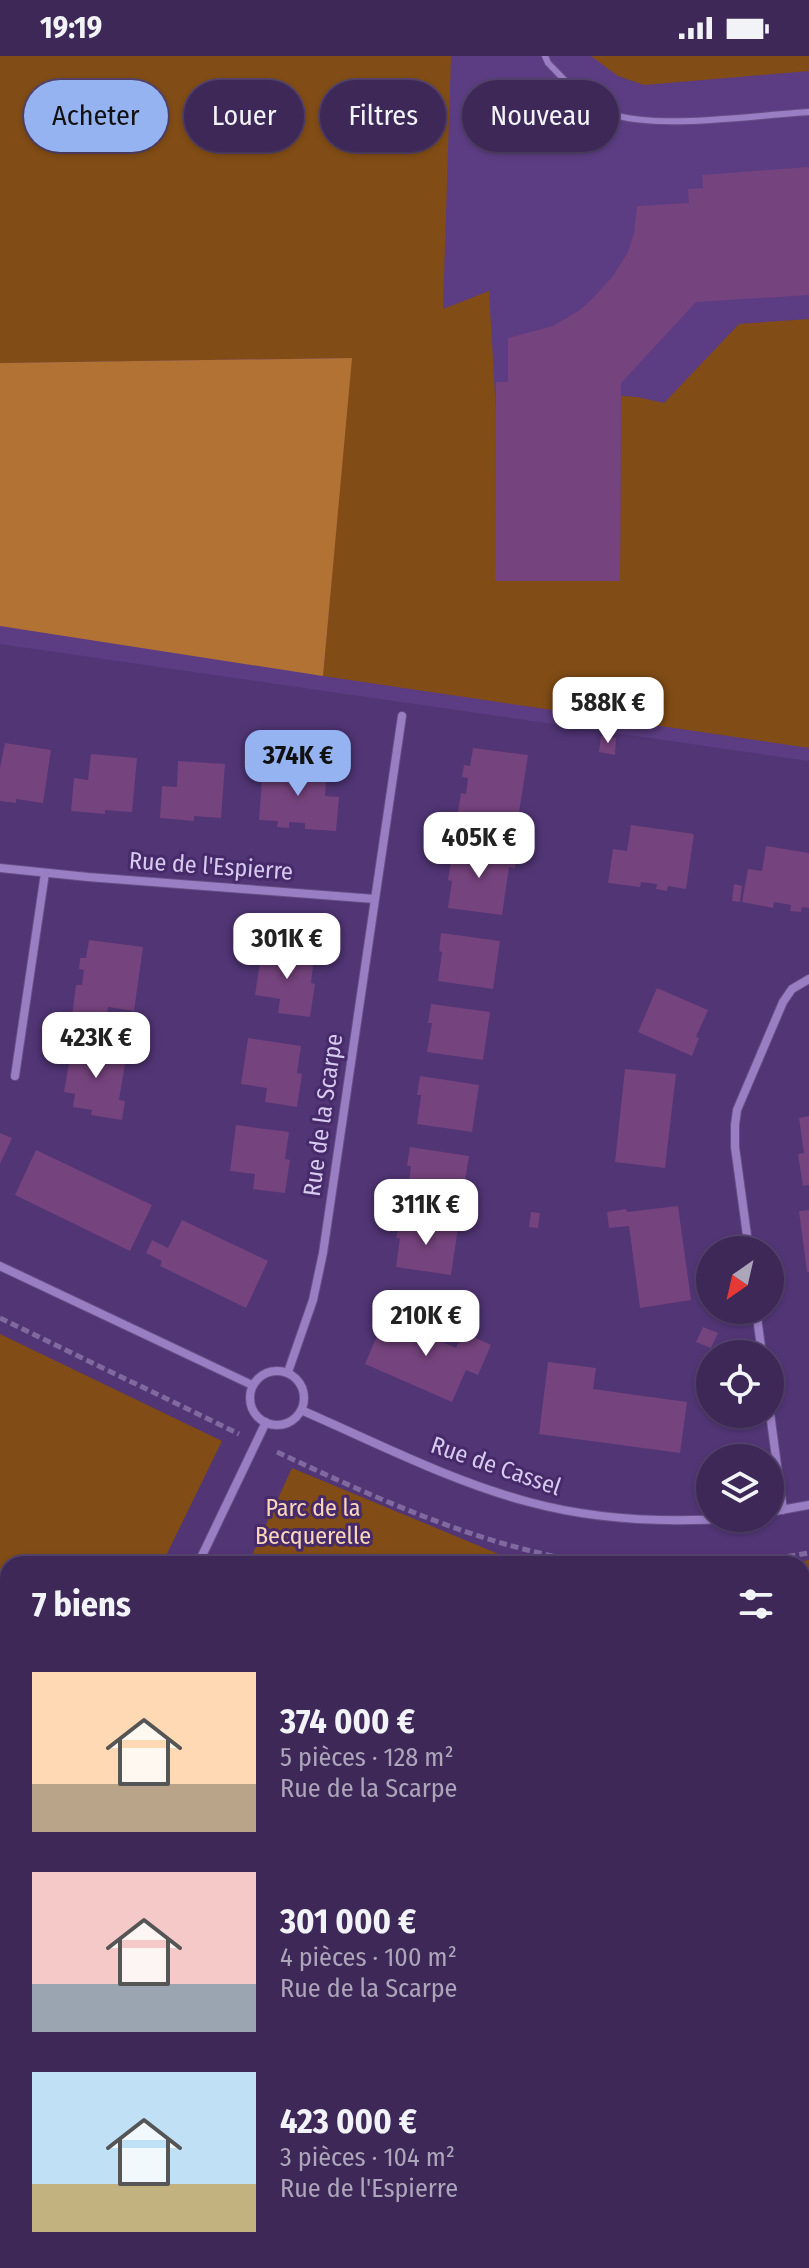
<!DOCTYPE html>
<html lang="fr">
<head>
<meta charset="utf-8">
<style>
	:root { --surface:#3d2858; --page:#44305e; --text:#f1f3f6; --muted:#ada6ba; --line:#56446e; --accent:#95b2f1 }
	body { margin:0; font-family:"Fira Sans Condensed",sans-serif; background:var(--page); color:var(--text); height:100vh; display:flex; flex-direction:column; font-size:30px; white-space:nowrap }
	* { box-sizing:border-box; margin:0 }
	p { font-size:26px; color:var(--muted) }
	.icon { flex:none; width:44px; height:44px; fill:none; stroke:currentColor; stroke-width:2; stroke-linecap:round; stroke-linejoin:round }
	.map { position:relative; flex:1; overflow:hidden }
	.details { position:absolute; left:0px; top:1500px; width:810px; height:712px; display:flex; flex-direction:column; background:var(--surface); border-radius:24px 24px 0 0; box-shadow:0 2px 6px #0004,0 0 0 2px var(--line) }
	.details>* { flex:none }
	.guide { position:absolute; left:24px; top:24px; width:762px; height:72px; display:flex; gap:16px }
	.needle { width:52px; rotate:214deg }
	.controls { position:absolute; left:696px; top:1180px; display:grid; gap:16px }
	.controls a { display:grid; place-items:center; width:88px; height:88px; border-radius:50%; background:var(--surface); box-shadow:0 2px 6px #0004,0 0 0 2px var(--line); font-size:40px }
	.price { position:absolute; translate:-50% -68px; padding:0 18px; border-radius:16px; background:#fff; color:#222; font-size:26px; line-height:52px; filter:drop-shadow(0 2px 4px #0008) }
	.price::after { content:''; position:absolute; left:50%; top:48px; width:24px; height:18px; margin-left:-12px; background:inherit; clip-path:polygon(0 0,100% 0,50% 100%) }
	.price.selected { background:var(--accent); color:#111 }
	ul { padding:0; list-style:none }
	li { display:flex; align-items:center; gap:24px; height:200px; padding:0 32px }
	li span { display:grid; place-items:center; flex:none; width:224px; height:160px; border-radius:0px; color:#555 }
	li>.icon { margin-inline-start:auto }
	span .icon { width:96px; height:96px; fill:#fffc; stroke-width:1 }
	li b { font-size:34px }
	h2 { display:flex; justify-content:space-between; align-items:center; height:96px; padding:0 32px; font-size:34px }
	.tag { padding:0 28px; border-radius:36px; background:var(--surface); box-shadow:0 2px 6px #0004,0 0 0 2px var(--line); font-size:28px; line-height:72px }
	.tag.selected { background:var(--accent); color:#111 }
	.status { display:flex; justify-content:space-between; align-items:center; height:56px; padding:0 40px; background:var(--surface); direction:ltr }
	.status svg { height:22px; fill:currentColor }
	.map>svg:first-child { display:block }
	.built { fill:#5c3d83 }
	.green { fill:#814c15 }
	.forest { fill:#b27234 }
	.building { fill:#75437d }
	.lines { fill:none; stroke-linecap:round; stroke-linejoin:round }
	.lane-casing { stroke:#674f85; stroke-width:8 }
	.street-casing { stroke:#674f85; stroke-width:10 }
	.path { stroke:#80699f; stroke-width:5; stroke-dasharray:8 4; stroke-linecap:butt }
	.lane { stroke:#997ec4; stroke-width:6 }
	.street { stroke:#997ec4; stroke-width:8 }
	.labels { text-anchor:middle; dominant-baseline:central; stroke-width:6; stroke-linejoin:round; paint-order:stroke }
	.street-label { font-size:24px; fill:#d7caef; stroke:#462a69 }
	.park-label { font-size:24px; fill:#fbd7b9; stroke:#462a69 }
</style>
</head>
<body>
<div class="status"><b>19:19</b><svg viewBox="0 0 49 12"><path d="M0 12V9h3v3zM5 12V6h3v6zM10 12V3h3v9zM15 12V0h3v12zM26 1h20v11H26zM47 4h2v5h-2z"/></svg></div>
<div class="map">
<svg width="809" height="2212" viewBox="0 0 809 2212">
	<rect width="100%" height="100%" fill="#513575"/>
	<path class="built" d="M0,0H809V705L0,588Z"/>
	<path class="green" d="M0,0H451L443,253L489,235L496,356L495,525H620L621,340L637,341L664,347L739,268L809,263V692L323,620L351,302L0,307Z
		M591,0H809V15L644,29L618,20Z
		M0,1278L222,1385L162,1508H8V1548L0,1545Z
		M292,1412L501,1499L551,1508H248Z
		M809,1504V2212H624L625,2204H802V1508H786Z
		M224,2204H364L363,2212H223Z"/>
	<path class="forest" d="M352,302L323,620L0,570V307Z"/>
	<path class="building" d="M809,111V239L696,246L621,327L620,525H495L496,326H508V282L553,270L580,254L592,243L613,220L628,196L634,178L637,150L689,147L688,133L703,132L702,119Z
		M601,680L616,682L615,699L599,696Z
		M5,687L51,694L43,747L16,743V747L0,745V712Z
		M473,692L528,699L518,763L492,759L490,773L456,768L461,737L466,738L468,722L462,721L464,709L470,710Z
		M91,698L137,702L132,756L105,754V758L71,755L74,722L88,724Z
		M178,705L225,708L221,762L194,760V765L160,762L162,730L177,731Z
		M263,709L327,713L325,740L339,741L336,775L305,773V767L289,766V772L277,771L278,765L259,764Z
		M631,769L694,778L686,833L668,830L667,835L656,833L657,828L641,826L640,831L608,827L613,793L627,795Z
		M766,790L809,797V852L802,851L801,856L790,855L791,849L774,846L773,852L742,846L748,813L762,815Z
		M453,791L516,800L515,812L509,811L502,859L448,852L452,825L448,824Z
		M734,828L742,830L740,846L732,845Z
		M441,877L500,885L493,933L438,925L442,896L439,895Z
		M89,884L143,891L134,955L108,951L106,965L72,960L76,929H82L84,914L79,913L80,902H86Z
		M262,893L314,901L311,927L315,928L310,961L278,957L280,943L255,939Z
		M657,932L708,954L696,981L699,982L692,1000L638,976Z
		M431,948L490,956L483,1004L427,996L432,967H428Z
		M248,982L301,990L297,1017L302,1018L297,1051L265,1046L267,1032L241,1028Z
		M68,987L127,996L119,1044L125,1045L122,1064L91,1059L92,1054L73,1051L75,1038L64,1036L69,1007L65,1006Z
		M625,1013L676,1018L665,1112L615,1106Z
		M420,1020L479,1029L472,1076L417,1068L421,1039H417Z
		M809,1060V1129L803,1130L798,1098L804,1097L799,1062Z
		M236,1069L289,1076L285,1103L290,1104L285,1137L253,1133L255,1118L230,1115Z
		M0,1077L12,1082L0,1108Z
		M410,1091L469,1100L461,1148L407,1140L411,1110H407Z
		M36,1094L152,1149L130,1195L15,1139Z
		M678,1150L691,1244L640,1252L629,1170L609,1172L607,1156L626,1153L627,1156Z
		M809,1154V1216H807L799,1155Z
		M531,1156L540,1157L538,1172L529,1171Z
		M400,1163L458,1172L451,1219L396,1211L400,1182H396Z
		M182,1164L268,1205L246,1252L160,1210L162,1205L146,1197L152,1184L168,1192Z
		M385,1261L456,1292L463,1276L491,1289L478,1319L466,1314L452,1346L365,1308Z
		M703,1271L718,1277L711,1292L696,1286Z
		M548,1306L596,1312L593,1333L687,1346L680,1397L539,1378Z
		M8,1648V1686L0,1682V1664Z
		M0,1717L8,1720V1765L0,1784Z
		M57,2204H109L108,2212H56Z
		M368,2204H422L421,2212H367Z
		M571,2204H610L609,2212H570Z"/>
	<g class="lines">
		<defs>
			<path id="lane" d="M545,0L548,7C566,25 586,50 611,58C659,74 756,59 809,56"/>
			<path id="street" d="M0,812L88,821L375,843
				M15,1020L45,817
				M749,1194L735,1091V1069L737,1054L783,946L792,933L809,923
				M0,1210L252,1329
				M756,1254L762,1298
				M250 1342a27 27 0 1 1 54 0a27 27 0 1 1-54 0Z
				M288,1316L313,1244L323,1197L402,660
				M301,1354C375,1386 450,1425 529,1446C595,1464 667,1467 736,1462
				M770,1357L783,1454
				M770,1456L809,1449
				M198,1508L266,1366
				M0,1978L8,1944"/>
		</defs>
		<use href="#lane" class="lane-casing"/>
		<use href="#street" class="street-casing"/>
		<path class="path" d="M0,1262L239,1378
			M277,1396C380,1444 486,1493 599,1508
			M740,1508L809,1497
			M0,1517L8,1524"/>
		<use href="#lane" class="lane"/>
		<use href="#street" class="street"/>
	</g>
	<g class="labels">
		<g class="street-label">
			<text transform="translate(211 810) rotate(4)">Rue de l'Espierre</text>
			<text transform="translate(323 1059) rotate(-82)">Rue de la Scarpe</text>
			<text transform="translate(496 1410) rotate(19)">Rue de Cassel</text>
		</g>
		<g class="park-label">
			<text x="313" y="1452">Parc de la<tspan x="313" dy="28">Becquerelle</tspan></text>
		</g>
	</g>
</svg>
<div class="controls">
<a><svg class="needle" viewBox="-14 -14 28 28"><path d="M0-13l5 13h-10z" fill="#e53935"/><path d="M0 13l5-13h-10z" fill="#ada6ba"/></svg></a>
<a><svg class="icon" aria-label="locate" viewBox="0 0 24 24"><circle cx="12" cy="12" r="6"/><path d="M12 2v4M12 18v4M2 12h4M18 12h4"/></svg></a>
<a><svg class="icon" aria-label="layers" viewBox="0 0 24 24"><path d="M12 4l9 5-9 5-9-5zM3 14l9 5 9-5"/></svg></a>
</div>
<b class="price" style="left:608px;top:689px">588K €</b>
<b class="price selected" style="left:298px;top:742px">374K €</b>
<b class="price" style="left:479px;top:824px">405K €</b>
<b class="price" style="left:287px;top:925px">301K €</b>
<b class="price" style="left:96px;top:1024px">423K €</b>
<b class="price" style="left:426px;top:1191px">311K €</b>
<b class="price" style="left:426px;top:1302px">210K €</b>
<div class="guide">
<a class="tag selected">Acheter</a>
<a class="tag">Louer</a>
<a class="tag">Filtres</a>
<a class="tag">Nouveau</a>
</div>
<section class="details">
<h2>7 biens<svg class="icon" aria-label="filters" viewBox="0 0 24 24"><path d="M4 7h16M4 17h16"/><circle cx="9" cy="7" r="2"/><circle cx="15" cy="17" r="2"/></svg></h2>
<ul>
<li><span style="background:linear-gradient(#ffd9b3 70%,#b9a48a 0)"><svg class="icon" aria-label="home" viewBox="0 0 24 24"><path d="M3 11l9-7 9 7M6 9v11h12V9"/></svg></span><div><b>374 000 €</b><p>5 pièces · 128 m²</p><p>Rue de la Scarpe</p></div></li>
<li><span style="background:linear-gradient(#f6c9c9 70%,#9aa5b1 0)"><svg class="icon" aria-label="home" viewBox="0 0 24 24"><path d="M3 11l9-7 9 7M6 9v11h12V9"/></svg></span><div><b>301 000 €</b><p>4 pièces · 100 m²</p><p>Rue de la Scarpe</p></div></li>
<li><span style="background:linear-gradient(#bfe0f5 70%,#c2b280 0)"><svg class="icon" aria-label="home" viewBox="0 0 24 24"><path d="M3 11l9-7 9 7M6 9v11h12V9"/></svg></span><div><b>423 000 €</b><p>3 pièces · 104 m²</p><p>Rue de l'Espierre</p></div></li>
</ul>
</section>
</div>
</body>
</html>
